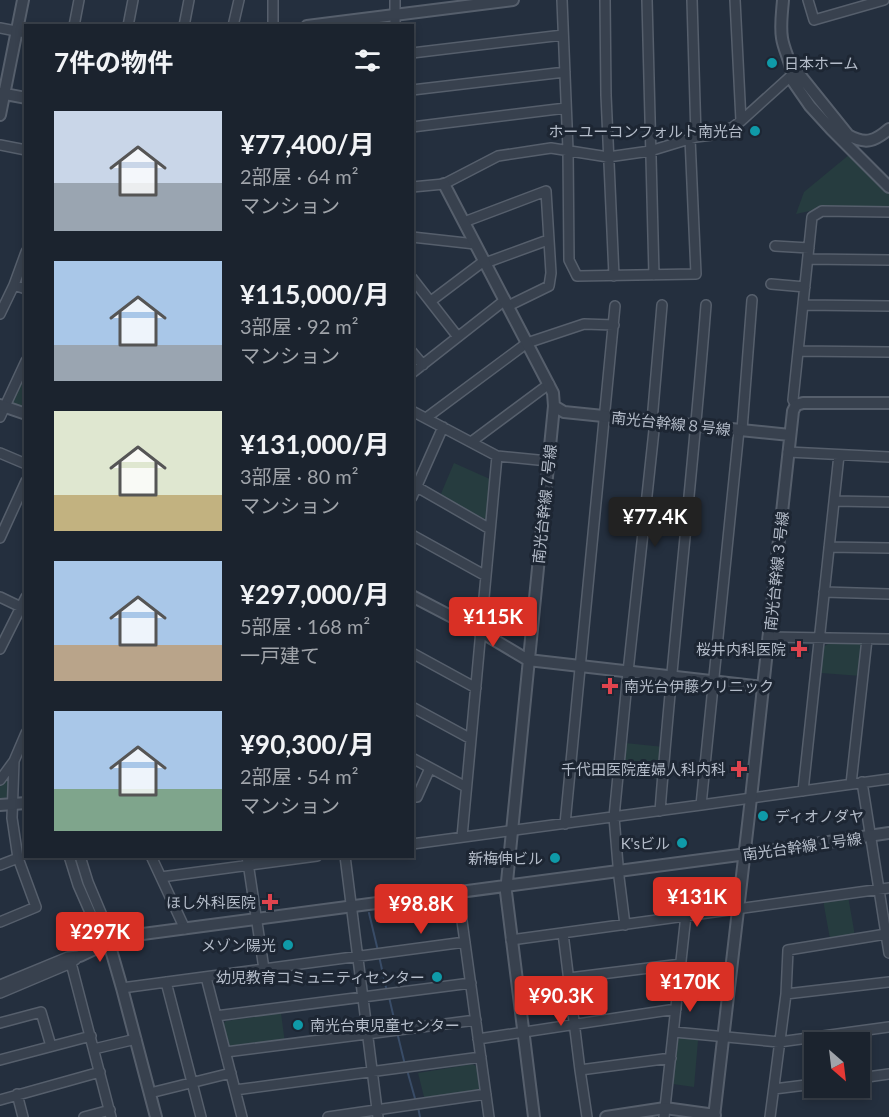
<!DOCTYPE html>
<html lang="ja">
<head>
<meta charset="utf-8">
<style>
	:root { --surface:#1b232e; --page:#282f3a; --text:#f1f3f6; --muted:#a0a4aa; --line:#39404a; --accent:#d93025 }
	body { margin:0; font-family:Lato,"Noto Sans JP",sans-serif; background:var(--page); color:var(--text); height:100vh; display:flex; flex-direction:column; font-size:22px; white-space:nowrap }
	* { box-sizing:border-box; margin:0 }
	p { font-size:20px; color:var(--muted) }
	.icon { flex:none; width:33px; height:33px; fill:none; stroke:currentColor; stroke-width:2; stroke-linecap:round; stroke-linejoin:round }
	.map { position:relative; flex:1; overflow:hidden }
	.drawer { position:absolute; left:24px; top:24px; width:390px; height:834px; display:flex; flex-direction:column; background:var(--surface); border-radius:0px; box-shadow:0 3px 9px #0003,0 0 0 2px var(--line) }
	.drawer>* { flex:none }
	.needle { width:39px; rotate:152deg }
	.tools { position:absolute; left:804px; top:1032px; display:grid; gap:12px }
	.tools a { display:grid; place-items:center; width:66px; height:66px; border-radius:0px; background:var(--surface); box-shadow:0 3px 9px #0003,0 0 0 2px var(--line); font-size:30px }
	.price { position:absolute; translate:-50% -51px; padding:0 14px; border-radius:6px; background:var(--accent); color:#fff; font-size:20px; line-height:39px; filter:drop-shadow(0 2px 3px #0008) }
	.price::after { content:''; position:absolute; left:50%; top:36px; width:18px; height:14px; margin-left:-9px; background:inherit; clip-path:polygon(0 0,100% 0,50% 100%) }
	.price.current { background:#222; color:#fff }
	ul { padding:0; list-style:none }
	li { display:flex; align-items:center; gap:18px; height:150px; padding:0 30px }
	li span { display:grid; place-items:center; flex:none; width:168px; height:120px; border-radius:0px; color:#555 }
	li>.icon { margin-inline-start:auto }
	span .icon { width:72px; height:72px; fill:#fffc; stroke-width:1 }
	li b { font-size:26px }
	h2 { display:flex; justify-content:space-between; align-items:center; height:72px; padding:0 30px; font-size:26px }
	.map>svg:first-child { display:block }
	.green { fill:#263c3f }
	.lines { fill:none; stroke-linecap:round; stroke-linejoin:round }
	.stream { stroke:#394c67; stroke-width:2 }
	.minor-casing { stroke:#565f6c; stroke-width:12 }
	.tertiary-casing { stroke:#565f6c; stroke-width:14 }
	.minor { stroke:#38414e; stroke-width:9 }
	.tertiary { stroke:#38414e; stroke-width:10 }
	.culture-dot { fill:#0f9aa8; stroke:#1d2633; stroke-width:2 }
	.health-dot { fill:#e0444e; stroke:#1d2633; stroke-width:2 }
	.labels { text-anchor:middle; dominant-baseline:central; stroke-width:6; stroke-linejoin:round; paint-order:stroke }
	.poi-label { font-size:15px; fill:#b4bcc9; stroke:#1d2633; text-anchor:end }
	.street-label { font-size:15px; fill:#b4bcc9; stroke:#1d2633 }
</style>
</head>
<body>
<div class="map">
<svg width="889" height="1117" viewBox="0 0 889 1117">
	<rect width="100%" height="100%" fill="#242f3e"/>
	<path class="green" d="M850,154L889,192V208H823L796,214L804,192Z
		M25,373V411L11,405Z
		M454,463L492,480L489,521L440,496Z
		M828,644H861L864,648L861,676L821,673L822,648Z
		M625,743L664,747L661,779L622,776Z
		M9,771V794L4,800H0V781Z
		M848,896L855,936L830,939L823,900Z
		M281,1013L285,1043L234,1049L228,1047L222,1025L226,1021Z
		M680,1037L698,1040L694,1087L673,1084L677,1041Z
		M473,1064L477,1067L481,1092L425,1101L418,1073Z"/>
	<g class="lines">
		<path class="stream" d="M369,913L378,951
			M379,956L387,992
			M389,997L396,1027
			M397,1032L405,1065
			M407,1070L416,1102
			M418,1107L420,1117"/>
		<defs>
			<path id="minor" d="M273,0V26
				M395,0V26
				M562,0L568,150L569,260L577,276L696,274L690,138
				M605,0L606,95L614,276
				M647,0L654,275
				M692,0L696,137
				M735,0L741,121
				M808,0L814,20L884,0
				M74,26L79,0
				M128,26L133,0
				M184,26L189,0
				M233,26L239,0
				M0,28L26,33
				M412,53L563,35
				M412,90L565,72
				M412,127L566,108
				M0,145L26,150
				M412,187L444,184L498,156L551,148L608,157L650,151L696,137L712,135L733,127L741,121L793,74
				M464,222L546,191L551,273L549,286L508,306
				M412,237L475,244
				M775,246L809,248
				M808,259L889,260
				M485,263L548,240
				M412,278L458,337
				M771,284L805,287
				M14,285L26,289
				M431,301L484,261
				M803,305L889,306
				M0,314L14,285L26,252
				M798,351L889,352
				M412,352L423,365
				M412,373L505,300
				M796,405L793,400L812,217L822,211L889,212
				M412,411L497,456L548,461
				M0,417L26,361
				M426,418L527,343L584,324L614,325
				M652,421L662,305
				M742,430L752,300
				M471,442L549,384
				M788,452L889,457
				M0,453L26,464
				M417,487L490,529
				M412,497L443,427
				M834,501L889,502
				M412,535L486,576
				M0,538L26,481
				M829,547L889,548
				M824,592L889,594
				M0,597L25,609
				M768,637L889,639
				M0,649L26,597
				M412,653L476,688
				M412,707L471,739
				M412,758L466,787
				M0,780L14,761
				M862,782L889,953
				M851,784L867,639
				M803,791L839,455
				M412,797H417L430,768
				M701,805L739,430
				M660,811C673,642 693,474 706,305
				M565,824L615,306
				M462,837L497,456
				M412,844L701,805L889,779
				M69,856L78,885L100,935L109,943
				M80,856L88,882L109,932V943
				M151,856L185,929
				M247,856L264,969
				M345,856L378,1117
				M0,865L18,858
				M161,877L317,856
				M458,892L489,1117
				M0,922L36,907L18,858L12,818L14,761L26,733
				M625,925L619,877L614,817L628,672L655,421
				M563,933L580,1070L587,1117
				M511,940L889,888
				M71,963L111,1117
				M206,977L242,1117
				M569,978L681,964
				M166,982L201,1117
				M0,985L68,957L79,956
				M122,988L465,942
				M0,993L71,963L76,959
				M786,994L889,982
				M216,1016L471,983
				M0,1023L41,1012L51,1046
				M674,1032L779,1042L889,1027
				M478,1039L676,1009
				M94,1049L136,1039
				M226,1052L476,1020
				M0,1060L91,1036
				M580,1070L671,1058
				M860,1078L889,1074
				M774,1089L814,1084
				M235,1090L481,1057
				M150,1093L231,1073
				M17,1094L23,1117
				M0,1100L100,1072
				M84,1117L110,1110
				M328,1117L486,1094
				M664,1117L686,915
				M770,1117L786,994L788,950L886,934"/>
			<path id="tertiary" d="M783,0C782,13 780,26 782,38C784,52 794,67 792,80L810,106L831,129L889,187
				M307,26L513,0
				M793,74H799L848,135C866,145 875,141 889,129
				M0,93L26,98
				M0,115L23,0
				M444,184L553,393L554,406L506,892L534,1117
				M0,405L26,414
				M554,406L564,412L790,435
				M412,596L481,632L528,660L763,687
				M0,805L26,803
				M109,943L122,988L156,1117
				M80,956L120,937L754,853L889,833
				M606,1117L665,1108L715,1115
				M714,1117L751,798L793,411L796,405L803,403H889"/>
		</defs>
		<use href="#minor" class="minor-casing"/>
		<use href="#tertiary" class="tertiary-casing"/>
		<use href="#minor" class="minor"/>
		<use href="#tertiary" class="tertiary"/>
	</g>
	<g class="culture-dot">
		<circle cx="772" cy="63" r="6"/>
		<circle cx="755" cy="131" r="6"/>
		<circle cx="763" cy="816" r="6"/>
		<circle cx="682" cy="843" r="6"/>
		<circle cx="555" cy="858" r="6"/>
		<circle cx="288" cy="945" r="6"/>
		<circle cx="437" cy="977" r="6"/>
		<circle cx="298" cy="1025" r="6"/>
	</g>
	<g class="health-dot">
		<path d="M796 640h6v6h6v6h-6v6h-6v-6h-6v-6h6z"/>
		<path d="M607 677h6v6h6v6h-6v6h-6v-6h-6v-6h6z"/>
		<path d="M736 760h6v6h6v6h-6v6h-6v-6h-6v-6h6z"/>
		<path d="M267 893h6v6h6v6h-6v6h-6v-6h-6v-6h6z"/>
	</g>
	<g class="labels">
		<g class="poi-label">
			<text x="784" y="63" text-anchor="start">日本ホーム</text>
			<text x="743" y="131">ホーユーコンフォルト南光台</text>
			<text x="786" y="649">桜井内科医院</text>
			<text x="624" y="686" text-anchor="start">南光台伊藤クリニック</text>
			<text x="726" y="769">千代田医院産婦人科内科</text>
			<text x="775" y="816" text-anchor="start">ディオノダヤ</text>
			<text x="670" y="843">K'sビル</text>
			<text x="543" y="858">新梅伸ビル</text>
			<text x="256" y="902">ほし外科医院</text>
			<text x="276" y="945">メゾン陽光</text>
			<text x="425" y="977">幼児教育コミュニティセンター</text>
			<text x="310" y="1025" text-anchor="start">南光台東児童センター</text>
		</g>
		<g class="street-label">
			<text transform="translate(671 423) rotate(6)">南光台幹線８号線</text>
			<text transform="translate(544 504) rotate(-84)">南光台幹線７号線</text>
			<text transform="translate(776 571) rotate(-84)">南光台幹線３号線</text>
			<text transform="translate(802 846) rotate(-8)">南光台幹線１号線</text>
		</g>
	</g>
</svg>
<div class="tools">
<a><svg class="needle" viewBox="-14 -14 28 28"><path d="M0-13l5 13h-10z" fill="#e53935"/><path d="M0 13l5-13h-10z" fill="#a0a4aa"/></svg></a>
</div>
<b class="price current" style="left:655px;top:548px">¥77.4K</b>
<b class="price" style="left:493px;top:648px">¥115K</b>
<b class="price" style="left:697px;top:928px">¥131K</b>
<b class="price" style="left:421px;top:935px">¥98.8K</b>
<b class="price" style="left:100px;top:963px">¥297K</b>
<b class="price" style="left:690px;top:1013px">¥170K</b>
<b class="price" style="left:561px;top:1027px">¥90.3K</b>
<section class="drawer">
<h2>7件の物件<svg class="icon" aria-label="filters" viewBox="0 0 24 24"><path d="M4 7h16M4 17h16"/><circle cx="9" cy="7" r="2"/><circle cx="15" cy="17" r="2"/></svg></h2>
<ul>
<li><span style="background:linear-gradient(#c9d6e8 60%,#9aa5b1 0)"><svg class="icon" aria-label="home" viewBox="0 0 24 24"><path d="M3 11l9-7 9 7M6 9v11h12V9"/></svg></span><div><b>¥77,400/月</b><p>2部屋 · 64 m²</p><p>マンション</p></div></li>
<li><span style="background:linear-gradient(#a9c7e8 70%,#9aa5b1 0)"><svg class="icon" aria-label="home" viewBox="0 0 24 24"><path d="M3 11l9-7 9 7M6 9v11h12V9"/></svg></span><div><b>¥115,000/月</b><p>3部屋 · 92 m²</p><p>マンション</p></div></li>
<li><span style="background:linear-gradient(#dfe7d0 70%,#c2b280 0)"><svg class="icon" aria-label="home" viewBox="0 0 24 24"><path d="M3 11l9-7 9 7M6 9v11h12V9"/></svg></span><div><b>¥131,000/月</b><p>3部屋 · 80 m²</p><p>マンション</p></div></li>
<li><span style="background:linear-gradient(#a9c7e8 70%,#b9a48a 0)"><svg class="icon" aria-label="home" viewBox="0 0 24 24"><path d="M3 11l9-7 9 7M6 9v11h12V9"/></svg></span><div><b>¥297,000/月</b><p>5部屋 · 168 m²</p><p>一戸建て</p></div></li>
<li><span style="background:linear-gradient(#a9c7e8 65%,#7fa58c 0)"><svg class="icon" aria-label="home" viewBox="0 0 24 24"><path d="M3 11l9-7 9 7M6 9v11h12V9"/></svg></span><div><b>¥90,300/月</b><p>2部屋 · 54 m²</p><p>マンション</p></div></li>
</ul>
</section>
</div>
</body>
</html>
